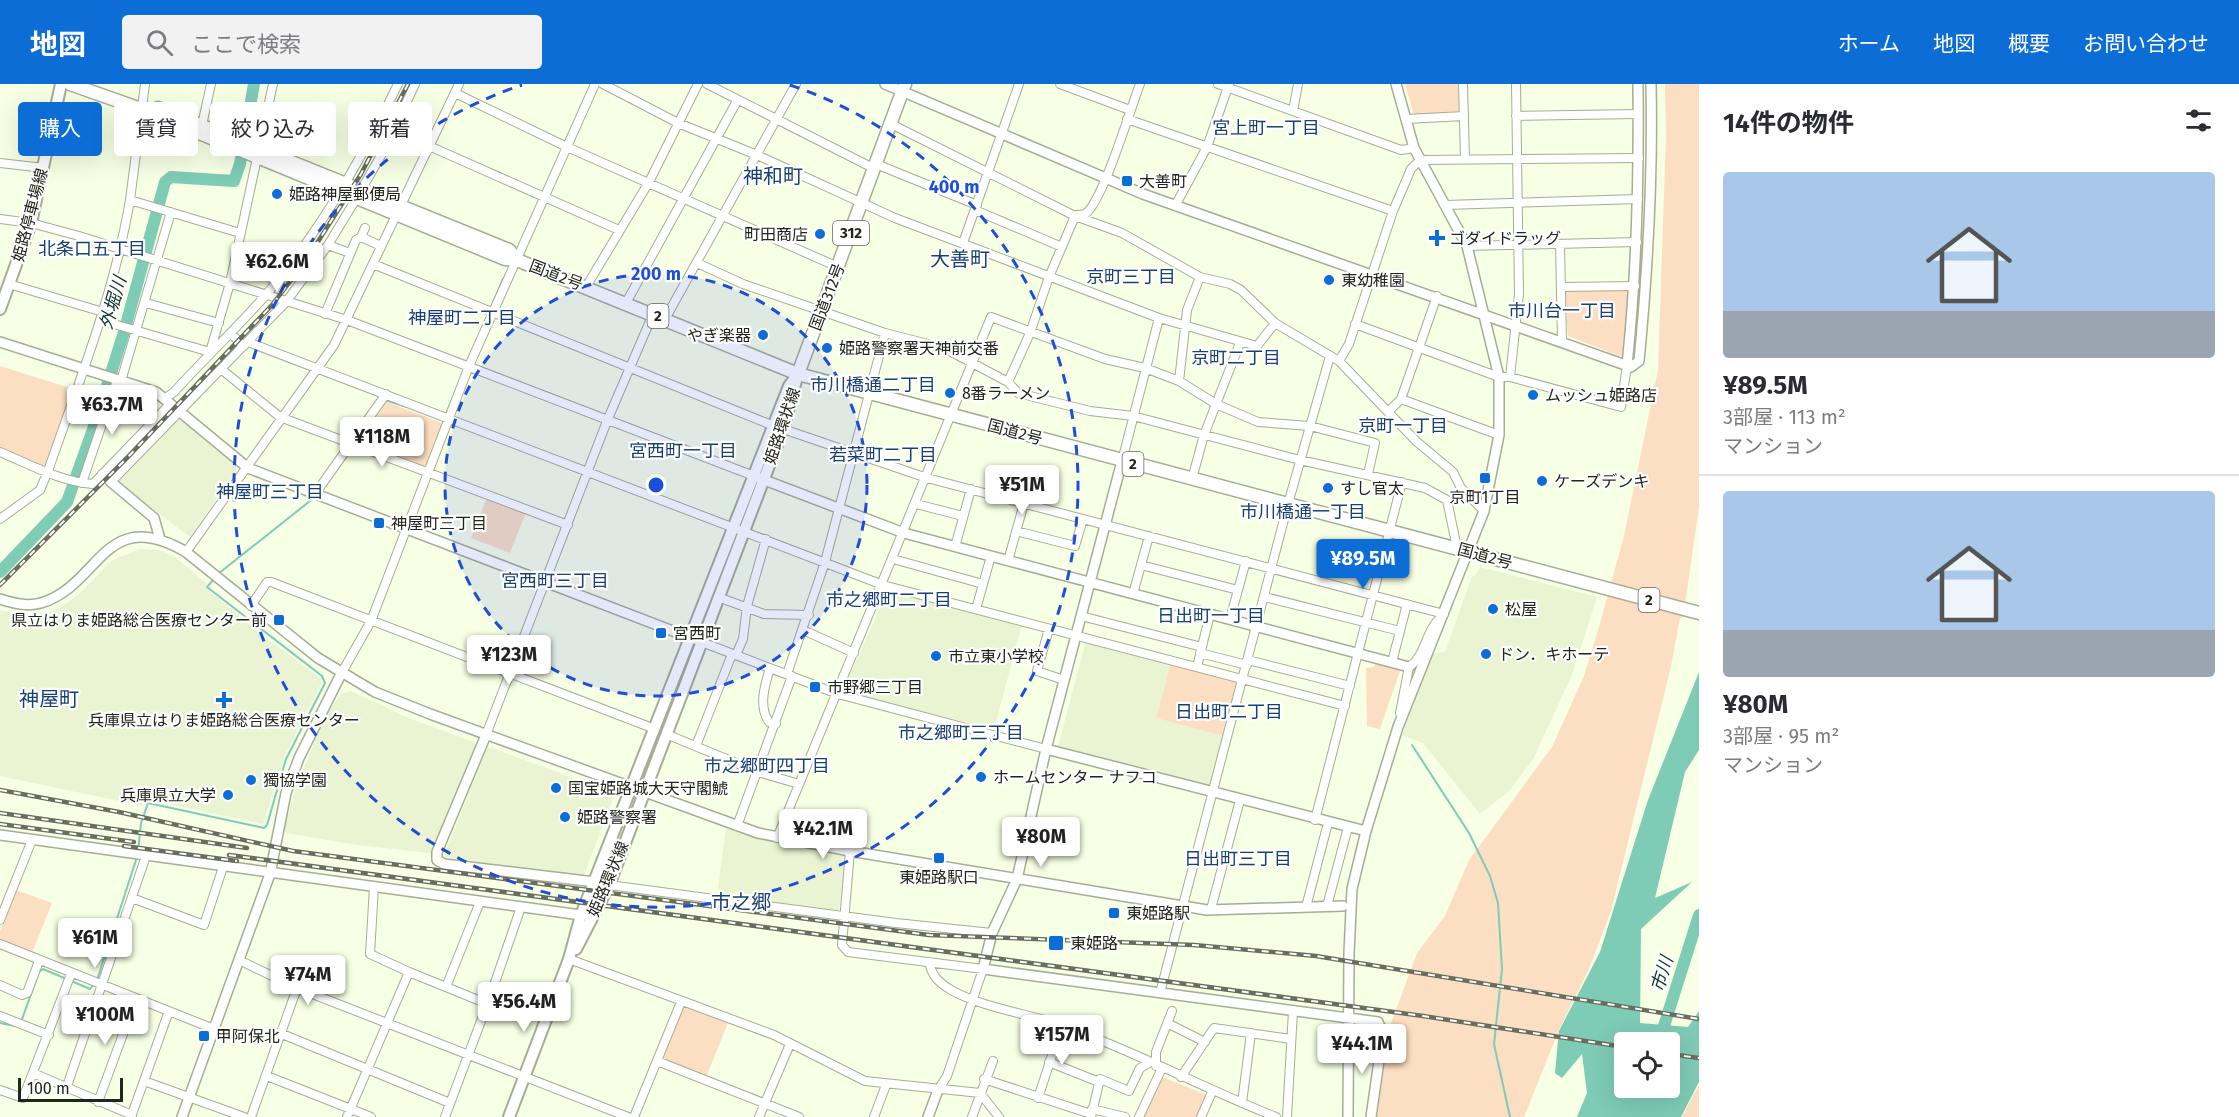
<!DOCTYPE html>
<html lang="ja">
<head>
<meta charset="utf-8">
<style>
	:root { --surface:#fff; --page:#f2f2f3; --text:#2b2b33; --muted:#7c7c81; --line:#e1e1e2; --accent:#0d6dd6 }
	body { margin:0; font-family:"Fira Sans","Noto Sans JP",sans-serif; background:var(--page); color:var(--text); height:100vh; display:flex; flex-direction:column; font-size:22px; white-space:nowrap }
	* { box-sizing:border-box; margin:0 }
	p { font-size:20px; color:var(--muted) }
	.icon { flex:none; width:33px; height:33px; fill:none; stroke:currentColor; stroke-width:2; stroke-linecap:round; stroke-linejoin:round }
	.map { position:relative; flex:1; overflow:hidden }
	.details { display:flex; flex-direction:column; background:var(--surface); width:540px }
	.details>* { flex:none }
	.banner { position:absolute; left:18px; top:18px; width:570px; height:54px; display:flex; gap:12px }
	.buttons { position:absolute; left:1614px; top:948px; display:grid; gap:12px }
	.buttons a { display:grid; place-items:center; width:66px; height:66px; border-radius:6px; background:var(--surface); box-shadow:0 6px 24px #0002; font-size:30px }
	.scale { position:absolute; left:18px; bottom:15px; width:105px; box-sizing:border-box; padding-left:6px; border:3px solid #22251b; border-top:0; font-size:16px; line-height:21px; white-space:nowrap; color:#22251b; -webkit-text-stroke:4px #fff; paint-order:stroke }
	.price { position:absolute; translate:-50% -51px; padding:0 14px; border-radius:6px; background:#fff; color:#222; font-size:20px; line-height:39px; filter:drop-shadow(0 2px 3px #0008) }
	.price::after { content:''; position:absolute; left:50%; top:36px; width:18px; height:14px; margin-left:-9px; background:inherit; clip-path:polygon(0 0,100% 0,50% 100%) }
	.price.on { background:var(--accent); color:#fff }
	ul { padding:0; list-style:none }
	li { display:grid; align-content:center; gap:12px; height:318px; padding:0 24px }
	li+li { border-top:2px solid var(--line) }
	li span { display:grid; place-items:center; height:186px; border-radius:6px; color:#555 }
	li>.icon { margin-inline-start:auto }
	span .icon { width:108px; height:108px; fill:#fffc; stroke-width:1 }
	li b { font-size:26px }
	h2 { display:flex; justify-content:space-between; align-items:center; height:72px; padding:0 24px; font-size:26px }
	.tag { padding:0 21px; border-radius:6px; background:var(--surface); box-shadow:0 6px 24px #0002; font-size:21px; line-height:54px }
	.tag.on { background:var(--accent); color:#fff }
	header { display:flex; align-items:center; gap:36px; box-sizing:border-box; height:84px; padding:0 30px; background:var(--accent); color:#fff }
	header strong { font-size:28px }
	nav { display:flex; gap:33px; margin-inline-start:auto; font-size:21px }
	.search { width:420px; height:54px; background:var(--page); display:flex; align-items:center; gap:15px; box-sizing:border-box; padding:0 21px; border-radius:6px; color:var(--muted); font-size:22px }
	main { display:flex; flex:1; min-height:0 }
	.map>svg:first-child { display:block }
	.built { fill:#eaf4d2 }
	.green { fill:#fcdec2 }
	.water { fill:#7ecbb6; fill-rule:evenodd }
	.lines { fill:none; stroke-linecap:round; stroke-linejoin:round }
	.stream { stroke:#7ecbb6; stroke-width:2 }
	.river { stroke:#7ecbb6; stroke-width:12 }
	.minor-casing { stroke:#a6ad94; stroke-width:10 }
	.tertiary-casing { stroke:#a6ad94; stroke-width:12 }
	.secondary-casing { stroke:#a6ad94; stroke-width:14 }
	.trunk-casing { stroke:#a6ad94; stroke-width:15 }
	.minor { stroke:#fff; stroke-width:8 }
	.tertiary { stroke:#fff; stroke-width:9 }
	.secondary { stroke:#fff; stroke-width:10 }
	.trunk { stroke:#fff; stroke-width:12 }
	.rail-casing { stroke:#696d5e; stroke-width:4.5 }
	.rail { stroke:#fff; stroke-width:2; stroke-dasharray:7; stroke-linecap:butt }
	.ring { fill:none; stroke:#1d4ed8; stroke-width:3; stroke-dasharray:10 8 }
	.poi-dot { fill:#0d6dd6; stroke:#fff; stroke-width:2 }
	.labels { text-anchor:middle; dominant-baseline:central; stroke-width:4.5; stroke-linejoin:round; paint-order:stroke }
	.shield { fill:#fff; stroke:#64665f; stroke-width:1.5 }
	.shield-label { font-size:15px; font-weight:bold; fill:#22251b }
	.poi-label { font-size:16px; fill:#22251b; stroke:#fff; text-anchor:start }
	.street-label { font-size:16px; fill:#22251b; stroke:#fff }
	.neighbourhood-label { font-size:18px; fill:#184074; stroke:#fff }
	.water-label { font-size:18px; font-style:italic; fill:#10352c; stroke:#fff }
	.quarter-label { font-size:20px; fill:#184074; stroke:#fff }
	.centre { fill:#1d4ed8; stroke:#fff; stroke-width:3 }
	.ring-label { font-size:18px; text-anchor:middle; font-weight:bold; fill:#1d4ed8; stroke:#fff; stroke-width:4.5; stroke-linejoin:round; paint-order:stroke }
</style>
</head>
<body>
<header>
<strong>地図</strong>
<div class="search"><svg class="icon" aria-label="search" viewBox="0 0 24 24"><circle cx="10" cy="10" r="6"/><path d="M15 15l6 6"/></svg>ここで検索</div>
<nav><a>ホーム</a><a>地図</a><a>概要</a><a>お問い合わせ</a></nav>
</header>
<main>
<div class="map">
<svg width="1699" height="1033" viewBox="0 0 1699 1033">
	<rect width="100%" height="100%" fill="#f7ffe4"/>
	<path class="built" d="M177,337H181L236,382V387L190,453L118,398Z
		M140,465L158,466L174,472L207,500L205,503L262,551L320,594L321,600L285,671L263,740L145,715L143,722L0,692V526L29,531L47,529L63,522L80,509L111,477Z
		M1480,483L1597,513L1572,591L1533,675L1509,707L1480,730L1423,659L1402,651L1431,570L1445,568L1472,492H1475Z
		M888,506L1022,541L994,645L845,608L844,604Z
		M1086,557L1171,579L1156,634L1223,652L1211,700L1207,702L1058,662Z
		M351,607L411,635L474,658L476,661L431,769L357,761L286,749L284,745L295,706L322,639L340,610Z
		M492,664L609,707L613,715L583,793L447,773L445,769L487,665Z
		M726,744L789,762L843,771L846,774L839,825L836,827L717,812Z"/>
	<path class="green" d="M1405,0H1460V26L1458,30L1414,31Z
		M1665,0H1699V423L1683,534H1680L1671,582L1611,827L1589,885L1559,946L1524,1033H1377L1390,942L1417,869L1445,832L1469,776L1552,663L1584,592L1601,536L1624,452L1658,286L1666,53Z
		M1629,205L1624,270L1620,272L1568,252L1565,209L1568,206Z
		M0,282L73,305L48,379L43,382L0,365Z
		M387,318L444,340L426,385L358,358Z
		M487,414L526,428L510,469L471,454Z
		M1376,578L1401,584L1380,645L1367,642L1366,584L1374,583Z
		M1171,579L1235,596L1237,601L1223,652L1156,634Z
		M16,806L52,819L32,869L0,855V848Z
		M686,923L728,939L706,993L665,976L663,972L681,925Z
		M1164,994L1205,1010L1207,1013L1198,1033H1144L1160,995Z
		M1699,1001V1033H1682Z"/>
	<path class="water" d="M1699,588V666L1685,688L1655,814L1692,798L1641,845L1640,939L1688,943L1699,927V998L1681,1033H1577L1587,1009L1582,970L1562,994L1555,989L1559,947L1600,868L1648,716ZM1624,958H1670V1004H1624Z"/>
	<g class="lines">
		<path class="stream" d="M385,316L407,323
			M446,330L503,195
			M218,490L315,413
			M1412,661L1469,749L1490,792L1498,819L1502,885L1494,960L1510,1033
			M138,768L141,739L148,719L264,744L267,741L286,675L325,599L322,592L207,503L215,494
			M97,896L137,773
			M21,938L39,888L43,885L90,905L94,900
			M0,939L20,943"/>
		<path class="river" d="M0,488L67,418L96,337L124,248L165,98L171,93L234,97L240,80L254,0
			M1659,958L1699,831"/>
		<defs>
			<path id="minor" d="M145,0L130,116L240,149
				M603,0L678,39L757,71L895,134L1159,234L1257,262L1275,239
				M707,0L875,85
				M1060,0L1130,26
				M1218,0L1401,66L1414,64
				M1463,0L1465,75
				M455,9L567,63L838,183
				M1293,27L1298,0
				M1516,32L1638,30
				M1127,35L1393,127
				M1406,35L1464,32
				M891,40L1075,132L1122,149L1200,193L1230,200L1241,206L1275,239L1339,277L1416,357L1453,388L1461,404L1484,427
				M202,41L211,0
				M429,62L619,146
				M0,79L44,84
				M876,80L977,121
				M1445,121L1638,115
				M1175,122L1207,63L1229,0
				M975,126L1062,163
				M1076,131C1079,131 1082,131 1085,130C1102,120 1131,23 1140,0
				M0,135L31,139L79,152L347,236L754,392
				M365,144L361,153L381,162
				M963,159L1019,0
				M328,161L350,169
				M1560,161L1562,258
				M1467,162L1637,158
				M697,179L743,200L885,249L944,264L1008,298L1018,309L1090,327L1133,332L1300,376L1425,404L1447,416L1457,464
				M373,180L774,342
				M9,200L103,228
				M586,203L649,98L698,0
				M1561,203L1635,202
				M146,219L219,239
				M626,219L737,17
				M325,230L356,156L361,153
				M665,235L796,0
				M100,236L210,268L230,199L273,0
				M1355,240L1499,293H1510L1621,323L1627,281
				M230,249L244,262
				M248,258L883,501L1345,622
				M1339,277L1349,260L1393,127L1411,85L1420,76L1639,74
				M221,285L280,333L568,441
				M1510,293L1519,210L1516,0
				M121,297L171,128
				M1179,297L1187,226L1200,193
				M1008,298L1030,249L1049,193L1075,132
				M164,315L174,308C203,276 236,245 265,212C319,149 362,75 398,0
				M1401,315L1499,351
				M1389,327L1401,315L1437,212
				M783,345L927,394L1444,530
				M0,368C29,380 61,398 93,400L169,321
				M1122,377L1159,234
				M102,390L111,398L286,218L328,161L356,115L383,68L415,0
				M1192,395L1204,351L1240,259
				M82,399L117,296
				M315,410L386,310
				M916,420L963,432
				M0,435L40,406L48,387C79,298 114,210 130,116
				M1016,447L1075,462L1083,435
				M955,463L971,405
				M186,468L334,261L459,0
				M893,475L983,500
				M1008,477L1024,419
				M1141,481L1238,506
				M1133,510L1149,452
				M718,513L764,530L809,531
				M1265,513L1400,547
				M251,522L267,498H271L655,645
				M976,525L991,472
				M1081,532L1202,563
				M1230,535L1246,477
				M1049,545L1037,587L1064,596
				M803,546L854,569
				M691,554L838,610L1046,665
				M1200,569L1247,581
				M736,571L743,555L747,522L766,455
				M1248,576L1350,602
				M1392,578L1407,520
				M1197,583L1210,530
				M770,584C765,601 758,622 769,638L776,640
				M341,590L371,537L469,282L595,0
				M787,590L825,478L885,249
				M1400,629L1409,583C1426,572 1425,547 1441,533
				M666,650L758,688L799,700
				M486,651L607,337L653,230
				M696,662L732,570
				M1315,736L1402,398
				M737,742L792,592
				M777,754L991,233L1105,275L1145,284L1179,297L1216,320L1258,338L1310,342L1375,359L1368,390
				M850,767L842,861L848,868L983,885L947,992L938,1006
				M609,801L896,839L992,849
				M132,814L204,841L223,783
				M1327,822L1348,743
				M1306,823L1328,739
				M1211,825L1240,716
				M0,836L32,756
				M0,860L214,945
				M569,875L774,951L865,997L980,1009L999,1033
				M239,876L297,904L628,1033
				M929,878C932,892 938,898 951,906C983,924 1030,930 1064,942C1137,968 1205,1005 1276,1033
				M409,888L478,916L490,913L521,823
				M0,901L22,911L27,909L39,877
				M446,903L480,818
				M1160,909L1288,420L1330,272
				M0,932L49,951
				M1169,940L1205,958
				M282,950L450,1019
				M657,977L799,1033
				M1049,978L1099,998
				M1156,982V968L1172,927
				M33,989L132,1031
				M267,992L371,1033
				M1181,993L1214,944L1291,955
				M984,995L1091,1030
				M144,997L244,1033
				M66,1005L146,772
				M0,1006L23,1014L71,890
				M1038,1014L1062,941
				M98,1018L136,915
				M1242,1019L1251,949
				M1092,1025L1125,1033
				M131,1033L169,927
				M251,1033L297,904
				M347,1033L409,888L370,870L374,803
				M445,1033L490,913
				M634,1033L681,918
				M759,1033L790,960
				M874,1033L886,1001
				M972,1033L993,977
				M1091,1033L1100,995L1129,1007L1140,984L1149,979
				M1139,1033L1162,984
				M1201,1033L1212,1008
				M1287,1033L1293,927"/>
			<path id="tertiary" d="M885,0L1143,110L1631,283L1639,277C1648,184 1653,93 1651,0
				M0,258L156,308L248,384L691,554
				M1627,281C1637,187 1639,94 1638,0
				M1122,377L1046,665L1017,795L992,849L983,885L1378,938L1383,949L1371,1033
				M759,394L904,449L1409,583
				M111,398L154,434L160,455
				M0,515C13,519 27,523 41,519C101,501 103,420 186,468L318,574L375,608L430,630L758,749L850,767L1207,826L1343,822
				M486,651L437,768V776L444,780L595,798
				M1046,665L1366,747
				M0,751L588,832
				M182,1033L270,790L286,709L299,674L341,590
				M928,1033L938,1006
				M1348,1033L1349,869L1352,805L1366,747L1398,643L1484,427L1499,351V293L1467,162L1414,64L1396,0"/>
			<path id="secondary" d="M0,225L31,139L61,0
				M576,865L609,801L783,345L797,293
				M509,1033L569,875L581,831L789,302L798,290"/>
			<path id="trunk" d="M70,0L141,25L505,175L517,176L798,290L1699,529
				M158,24L509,166L517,176
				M798,290L905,0"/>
		</defs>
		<use href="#minor" class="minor-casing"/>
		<use href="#tertiary" class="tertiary-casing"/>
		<use href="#secondary" class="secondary-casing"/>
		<use href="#trunk" class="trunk-casing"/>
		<use href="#minor" class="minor"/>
		<use href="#tertiary" class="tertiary"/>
		<use href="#secondary" class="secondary"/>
		<use href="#trunk" class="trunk"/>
		<defs>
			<path id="rail" d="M0,501L128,373L272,221L305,178L361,90L408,0
				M0,706L119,728L293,767L929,851L1194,861L1316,872L1699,935
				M0,729L247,764
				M0,740L134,758
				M124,762L237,777
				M229,771L1423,932L1624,963
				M1670,970L1699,974"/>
		</defs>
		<use href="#rail" class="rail-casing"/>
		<use href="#rail" class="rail"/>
	</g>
	<circle cx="656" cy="401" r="211" fill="#1d4ed8" fill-opacity=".12"/>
	<g class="ring">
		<circle cx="656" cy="401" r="211"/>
		<path d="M790 1A422 422 0 1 1 522 1"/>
	</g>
	<g class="poi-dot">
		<rect x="1121" y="91" width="12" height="12" rx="3"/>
		<circle cx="277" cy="110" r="6"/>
		<circle cx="820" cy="150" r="6"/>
		<path d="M1434 145h6v6h6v6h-6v6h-6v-6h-6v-6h6z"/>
		<circle cx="1329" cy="196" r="6"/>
		<circle cx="763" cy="251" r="6"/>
		<circle cx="827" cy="264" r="6"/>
		<circle cx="950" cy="309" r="6"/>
		<circle cx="1533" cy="311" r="6"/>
		<rect x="1479" y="388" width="12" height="12" rx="3"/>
		<circle cx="1542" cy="397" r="6"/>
		<circle cx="1328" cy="404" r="6"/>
		<rect x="373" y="433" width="12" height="12" rx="3"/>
		<circle cx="1493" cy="525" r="6"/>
		<rect x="273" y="530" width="12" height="12" rx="3"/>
		<rect x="655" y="543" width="12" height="12" rx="3"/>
		<circle cx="1486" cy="570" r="6"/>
		<circle cx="936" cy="572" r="6"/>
		<rect x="809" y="597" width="12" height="12" rx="3"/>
		<path d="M221 607h6v6h6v6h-6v6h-6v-6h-6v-6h6z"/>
		<circle cx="981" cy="693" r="6"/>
		<circle cx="251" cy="696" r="6"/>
		<circle cx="556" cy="704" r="6"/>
		<circle cx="228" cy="711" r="6"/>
		<circle cx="565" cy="733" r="6"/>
		<rect x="933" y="768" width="12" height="12" rx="3"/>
		<rect x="1108" y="823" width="12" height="12" rx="3"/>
		<rect x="1048" y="851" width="16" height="16" rx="3"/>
		<rect x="198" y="946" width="12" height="12" rx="3"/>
	</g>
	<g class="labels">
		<g class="shield">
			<rect x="833" y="137" width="36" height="24" rx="4.5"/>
			<rect x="647.5" y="220" width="21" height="24" rx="4.5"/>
			<rect x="1122.5" y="368" width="21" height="24" rx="4.5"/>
			<rect x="1638.5" y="504" width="21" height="24" rx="4.5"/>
		</g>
		<g class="shield-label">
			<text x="851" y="149">312</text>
			<text x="658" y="232">2</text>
			<text x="1133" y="380">2</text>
			<text x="1649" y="516">2</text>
		</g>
		<g class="poi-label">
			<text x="1139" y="97">大善町</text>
			<text x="289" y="110">姫路神屋郵便局</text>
			<text x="808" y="150" text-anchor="end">町田商店</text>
			<text x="1449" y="154">ゴダイドラッグ</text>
			<text x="1341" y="196">東幼稚園</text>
			<text x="751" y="251" text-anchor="end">やぎ楽器</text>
			<text x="839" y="264">姫路警察署天神前交番</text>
			<text x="962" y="309">8番ラーメン</text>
			<text x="1545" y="311">ムッシュ姫路店</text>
			<text x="1554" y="397">ケーズデンキ</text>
			<text x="1340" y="404">すし官太</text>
			<text x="1485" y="413" text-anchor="middle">京町1丁目</text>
			<text x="391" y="439">神屋町三丁目</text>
			<text x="1505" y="525">松屋</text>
			<text x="267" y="536" text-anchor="end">県立はりま姫路総合医療センター前</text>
			<text x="673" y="549">宮西町</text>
			<text x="1498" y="570">ドン．キホーテ</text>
			<text x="948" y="572">市立東小学校</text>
			<text x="827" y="603">市野郷三丁目</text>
			<text x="224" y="636" text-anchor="middle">兵庫県立はりま姫路総合医療センター</text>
			<text x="993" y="693">ホームセンター ナフコ</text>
			<text x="263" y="696">獨協学園</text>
			<text x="568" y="704">国宝姫路城大天守閣鯱</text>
			<text x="216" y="711" text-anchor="end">兵庫県立大学</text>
			<text x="577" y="733">姫路警察署</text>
			<text x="939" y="793" text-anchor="middle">東姫路駅口</text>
			<text x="1126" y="829">東姫路駅</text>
			<text x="1070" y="859">東姫路</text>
			<text x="216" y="952">甲阿保北</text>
		</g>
		<g class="street-label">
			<text transform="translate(30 131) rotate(-75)">姫路停車場線</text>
			<text transform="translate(556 191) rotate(21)">国道2号</text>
			<text transform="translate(827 213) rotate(-69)">国道312号</text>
			<text transform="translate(782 342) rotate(-71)">姫路環状線</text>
			<text transform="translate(1015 348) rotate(15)">国道2号</text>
			<text transform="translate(1485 472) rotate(15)">国道2号</text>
			<text transform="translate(608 795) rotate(-67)">姫路環状線</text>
		</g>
		<g class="neighbourhood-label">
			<text x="1266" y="44">宮上町一丁目</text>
			<text x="92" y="165">北条口五丁目</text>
			<text x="1131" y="193">京町三丁目</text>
			<text x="1562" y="227">市川台一丁目</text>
			<text x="462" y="234">神屋町二丁目</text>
			<text x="1236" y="274">京町二丁目</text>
			<text x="873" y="301">市川橋通二丁目</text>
			<text x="1403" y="342">京町一丁目</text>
			<text x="683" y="367">宮西町一丁目</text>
			<text x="883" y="371">若菜町二丁目</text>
			<text x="270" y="408">神屋町三丁目</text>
			<text x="1303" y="428">市川橋通一丁目</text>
			<text x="555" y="497">宮西町三丁目</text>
			<text x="889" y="516">市之郷町二丁目</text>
			<text x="1211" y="532">日出町一丁目</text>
			<text x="1229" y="628">日出町二丁目</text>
			<text x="961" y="649">市之郷町三丁目</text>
			<text x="767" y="682">市之郷町四丁目</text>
			<text x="1238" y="775">日出町三丁目</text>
		</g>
		<g class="water-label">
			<text transform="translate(113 219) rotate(-74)">外堀川</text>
			<text transform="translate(1662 890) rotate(-73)">市川</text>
		</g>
		<g class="quarter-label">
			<text x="773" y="92">神和町</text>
			<text x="960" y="175">大善町</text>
			<text x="49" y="615">神屋町</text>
			<text x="741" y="818">市之郷</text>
		</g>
	</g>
	<circle cx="656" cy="401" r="9" class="centre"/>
	<g class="ring-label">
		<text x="954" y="109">400 m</text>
		<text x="656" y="196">200 m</text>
	</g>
</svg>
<div class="buttons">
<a><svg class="icon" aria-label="locate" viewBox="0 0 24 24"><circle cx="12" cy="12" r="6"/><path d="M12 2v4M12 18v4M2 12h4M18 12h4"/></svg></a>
</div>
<div class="scale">100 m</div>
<b class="price" style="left:277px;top:209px">¥62.6M</b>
<b class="price" style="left:112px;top:352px">¥63.7M</b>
<b class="price" style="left:382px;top:384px">¥118M</b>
<b class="price" style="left:1022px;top:432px">¥51M</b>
<b class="price on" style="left:1363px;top:506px">¥89.5M</b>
<b class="price" style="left:509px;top:602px">¥123M</b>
<b class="price" style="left:823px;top:776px">¥42.1M</b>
<b class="price" style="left:1041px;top:784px">¥80M</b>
<b class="price" style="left:95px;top:885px">¥61M</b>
<b class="price" style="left:308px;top:922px">¥74M</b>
<b class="price" style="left:524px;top:949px">¥56.4M</b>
<b class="price" style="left:105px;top:962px">¥100M</b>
<b class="price" style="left:1062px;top:982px">¥157M</b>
<b class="price" style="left:1362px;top:991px">¥44.1M</b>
<div class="banner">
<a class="tag on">購入</a>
<a class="tag">賃貸</a>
<a class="tag">絞り込み</a>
<a class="tag">新着</a>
</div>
</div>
<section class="details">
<h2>14件の物件<svg class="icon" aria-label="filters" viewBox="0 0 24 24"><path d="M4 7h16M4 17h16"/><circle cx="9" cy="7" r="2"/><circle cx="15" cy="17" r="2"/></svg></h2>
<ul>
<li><span style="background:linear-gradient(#a9c7e8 75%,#9aa5b1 0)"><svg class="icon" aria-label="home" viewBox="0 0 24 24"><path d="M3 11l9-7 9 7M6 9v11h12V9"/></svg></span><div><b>¥89.5M</b><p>3部屋 · 113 m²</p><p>マンション</p></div></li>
<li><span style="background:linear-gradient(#a9c7e8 75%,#9aa5b1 0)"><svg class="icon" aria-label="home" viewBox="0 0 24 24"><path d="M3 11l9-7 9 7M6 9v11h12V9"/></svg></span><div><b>¥80M</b><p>3部屋 · 95 m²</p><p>マンション</p></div></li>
</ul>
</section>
</main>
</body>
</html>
